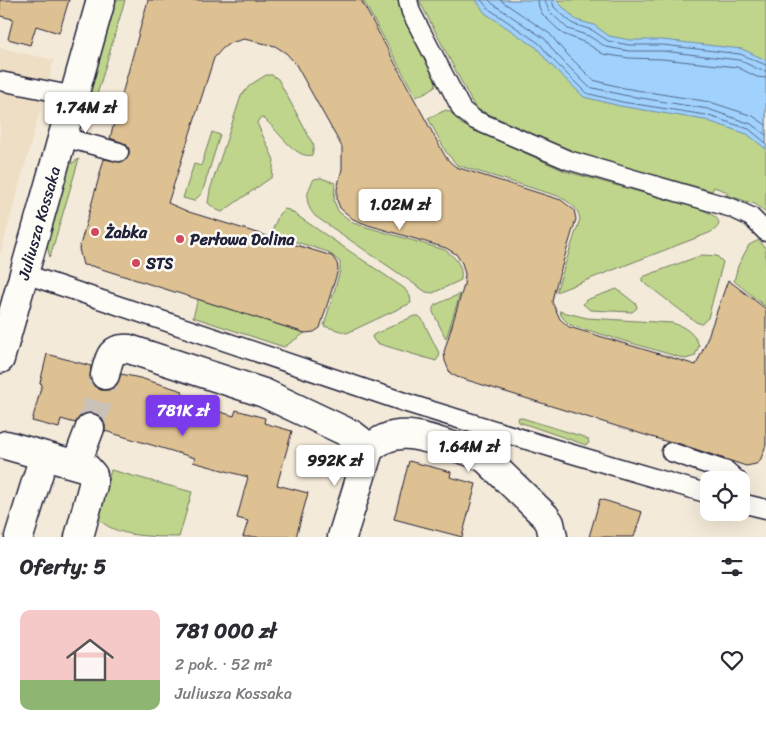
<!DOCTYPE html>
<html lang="pl">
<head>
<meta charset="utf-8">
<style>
	:root { --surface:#fff; --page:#f7f7f7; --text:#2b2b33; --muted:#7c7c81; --accent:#7c3aed }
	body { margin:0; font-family:Sriracha,sans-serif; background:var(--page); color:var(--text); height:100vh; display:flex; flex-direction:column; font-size:19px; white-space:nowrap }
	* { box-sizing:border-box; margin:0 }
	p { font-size:16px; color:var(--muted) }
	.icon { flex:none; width:28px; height:28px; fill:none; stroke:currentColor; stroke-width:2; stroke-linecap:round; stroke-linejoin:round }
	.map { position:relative; height:537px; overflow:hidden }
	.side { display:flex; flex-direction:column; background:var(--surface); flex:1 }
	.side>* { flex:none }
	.buttons { position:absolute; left:700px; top:471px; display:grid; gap:10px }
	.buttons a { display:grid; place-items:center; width:50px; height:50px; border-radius:10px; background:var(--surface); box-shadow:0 5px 20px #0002; font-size:25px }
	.price { position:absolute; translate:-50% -42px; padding:0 11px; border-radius:5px; background:#fff; color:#222; font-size:16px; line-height:32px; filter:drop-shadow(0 1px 2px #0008) }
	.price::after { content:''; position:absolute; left:50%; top:30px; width:15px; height:11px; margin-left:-8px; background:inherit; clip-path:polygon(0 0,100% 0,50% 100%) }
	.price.active { background:var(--accent); color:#fff }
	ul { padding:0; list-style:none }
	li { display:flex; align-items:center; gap:15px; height:125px; padding:0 20px }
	li span { display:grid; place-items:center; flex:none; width:140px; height:100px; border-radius:10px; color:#555 }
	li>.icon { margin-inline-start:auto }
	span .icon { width:60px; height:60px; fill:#fffc; stroke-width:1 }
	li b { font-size:21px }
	h2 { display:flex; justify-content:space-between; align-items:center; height:60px; padding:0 20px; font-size:21px }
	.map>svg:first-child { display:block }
	.built { fill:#eddec4 }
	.green { fill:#bfd58b; stroke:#707c63 }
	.water { fill:#a0d2fd; stroke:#6e8caf }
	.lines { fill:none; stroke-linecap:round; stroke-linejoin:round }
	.shore { stroke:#546889; stroke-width:1 }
	.building { fill:#dec192; stroke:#22223b }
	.minor-tunnel { stroke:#cac2b9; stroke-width:28; stroke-dasharray:28 14; stroke-linecap:butt }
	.service-casing { stroke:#22223b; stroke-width:21 }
	.minor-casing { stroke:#22223b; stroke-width:31 }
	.service { stroke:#fdfcf7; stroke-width:18 }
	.minor { stroke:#fdfcf7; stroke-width:28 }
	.poi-dot { fill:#d1495b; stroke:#fdfcf7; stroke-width:2 }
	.labels { text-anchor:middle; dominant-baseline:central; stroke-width:5; stroke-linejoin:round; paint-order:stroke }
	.street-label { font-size:16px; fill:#22223b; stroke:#fdfcf7 }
	.poi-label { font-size:16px; font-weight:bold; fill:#22223b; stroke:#fdfcf7; text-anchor:start }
</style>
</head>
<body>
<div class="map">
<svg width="766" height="537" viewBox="0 0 766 537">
	<rect width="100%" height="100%" fill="#f4ead9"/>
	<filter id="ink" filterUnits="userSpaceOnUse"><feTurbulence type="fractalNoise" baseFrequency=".02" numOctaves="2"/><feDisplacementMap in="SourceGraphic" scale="10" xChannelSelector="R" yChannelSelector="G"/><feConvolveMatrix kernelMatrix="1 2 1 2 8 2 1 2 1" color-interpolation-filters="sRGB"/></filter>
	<g filter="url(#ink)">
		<path class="built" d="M0,48L54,60L0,255Z"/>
		<path class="green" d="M115,0H125L86,132L80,122Z
			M363,0H398L399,8L436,79V85L430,90L416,97Z
			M419,0H766V213L755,204L726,195L728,192L714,187L712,191L578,154L475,108Z
			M266,75H272L278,79L314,146L312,155C295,160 276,127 263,118L259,119L257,123L274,160L272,177L222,212L217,210L208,203L210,190L241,96L250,85Z
			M446,110L454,114L461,124L565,171L697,208C709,212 732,222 709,233L556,292L580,219C578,207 569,202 558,196L457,165L446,152L428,118Z
			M212,132L220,135L202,193L194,201L183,198L194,164L201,166Z
			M79,159L50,257L46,242L67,166Z
			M321,178L335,183L334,201L338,211L353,223L445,250C456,258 463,265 461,280L433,293L426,292L315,216C304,203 306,193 314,179Z
			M284,209L289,210L404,288L410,296L411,303L347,333L324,326L340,271V262L328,252L271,234L279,214Z
			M759,240L766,249V307L734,281L738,266L749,245Z
			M702,255L717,256L723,262L708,318L701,324L696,322L642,281V278L645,276Z
			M617,289L636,304L637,308L632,312L590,310L583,304L586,300Z
			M460,294L446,339L433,312V308L435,305Z
			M198,299L305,333L284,347L193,317Z
			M559,311L587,318L672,323C684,326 694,333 699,345L695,356L686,359L570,325L563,318Z
			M414,316H419L422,319L440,355L436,361L376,343L373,339L372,336L375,334Z
			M519,417L584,437L588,439L589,443L586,445L519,422L518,420Z
			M111,470L192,492L179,537C152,537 114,537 98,518Z"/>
		<path class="water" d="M476,0H556L576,20L594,25L609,36L630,40H663L742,49L766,60V149L747,134L705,120L620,106L584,97L548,62L537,48L485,13Z"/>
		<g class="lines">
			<path class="shore" d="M481,0L489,9L540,44L551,58L586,93L622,102L706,115L749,129L766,143
				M489,0L493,4L545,39L556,54L589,87L623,95L708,109L751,124L766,135
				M500,0L550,34L562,49L593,80L624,88L710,102L753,116L766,125
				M538,0L539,7L543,15L563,34L586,43L603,54L628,58L662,59L737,67L757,77L766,78
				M545,0L549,11L568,29L589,36L606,47L629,51H663L739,60L760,70L766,71
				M552,0L554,7L573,24L592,30L608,41L629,45H663L740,54L766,65"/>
		</g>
		<path class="building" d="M0,0H69L59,33L36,26L30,45L8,39L13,19L0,16Z
			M148,0H361L445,156L450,162L456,167L561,200L574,210L576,219L554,292L552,302L560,319L569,327L696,365L705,345L728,280L766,309V445L760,461L756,464L746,466L674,442H668L457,377L450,373L445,361L444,352L464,285L465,274L462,263L456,254L446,248L368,225L353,219L340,208L337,200V189L342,169V147L295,63L286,53L275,46L244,39L230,43L223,48L214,58L168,203L189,212L332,256L337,263L338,270L320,328L314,332L305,333L92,266L83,265L79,249L104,159L121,162L127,159L129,154V149L126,144L110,138Z
			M47,354L91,366L90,380L94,386L101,390H109L116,386L121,374L140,378L183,391L180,400L234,416L236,410L265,418L264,423L292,431L277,485L308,493L296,537H243L248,521L237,518L248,477L193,462L195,458L105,431V425L102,419L95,413H88L81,416L75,423L61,419L59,428L32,421L42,384L40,383Z
			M409,461L451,472L450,477L476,484L462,537L394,519Z
			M600,499L642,512L634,537H589Z"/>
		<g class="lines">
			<path class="minor-tunnel" d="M90,428L105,375"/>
			<defs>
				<path id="service" d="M408,0L411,12L462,110L475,120L568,160L732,208L751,217L766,232
					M0,81L75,96
					M63,137L119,152
					M25,274L410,404L569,453L709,494
					M671,452L727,471L737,480
					M741,503L766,509"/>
				<path id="minor" d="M0,359L101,0
					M105,375C109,360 109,347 129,349L264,393L353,435L362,442L369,450
					M6,445L87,468L93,475V485L79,537
					M76,465L90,428
					M19,537L44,456
					M342,537L369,450C392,425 422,436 449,445C462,449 474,452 486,459L545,516L550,523L553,537"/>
			</defs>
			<use href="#service" class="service-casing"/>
			<use href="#minor" class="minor-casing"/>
			<use href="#service" class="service"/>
			<use href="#minor" class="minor"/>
		</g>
	</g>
	<g class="poi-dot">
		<circle cx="95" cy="232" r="5"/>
		<circle cx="180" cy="239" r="5"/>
		<circle cx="136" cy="263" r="5"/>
	</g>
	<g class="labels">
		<g class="street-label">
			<text transform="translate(39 223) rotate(-74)">Juliusza Kossaka</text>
		</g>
		<g class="poi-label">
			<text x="105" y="232">Żabka</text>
			<text x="190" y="239">Perłowa Dolina</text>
			<text x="146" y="263">STS</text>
		</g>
	</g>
</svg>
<div class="buttons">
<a><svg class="icon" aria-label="locate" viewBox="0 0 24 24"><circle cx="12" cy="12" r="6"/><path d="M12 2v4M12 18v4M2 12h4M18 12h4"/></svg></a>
</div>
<b class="price" style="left:86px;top:134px">1.74M zł</b>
<b class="price" style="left:400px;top:231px">1.02M zł</b>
<b class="price active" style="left:183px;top:437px">781K zł</b>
<b class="price" style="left:469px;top:473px">1.64M zł</b>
<b class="price" style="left:335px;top:487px">992K zł</b>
</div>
<section class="side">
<h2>Oferty: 5<svg class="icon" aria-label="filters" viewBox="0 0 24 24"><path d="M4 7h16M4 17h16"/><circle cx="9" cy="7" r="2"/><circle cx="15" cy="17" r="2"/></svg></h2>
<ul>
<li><span style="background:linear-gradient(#f6c9c9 70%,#8fb573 0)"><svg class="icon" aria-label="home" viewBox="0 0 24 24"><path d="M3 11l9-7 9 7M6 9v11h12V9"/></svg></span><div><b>781 000 zł</b><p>2 pok. · 52 m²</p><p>Juliusza Kossaka</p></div><svg class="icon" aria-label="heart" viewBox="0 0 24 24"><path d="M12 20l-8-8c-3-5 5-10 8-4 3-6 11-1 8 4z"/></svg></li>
</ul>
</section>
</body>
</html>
